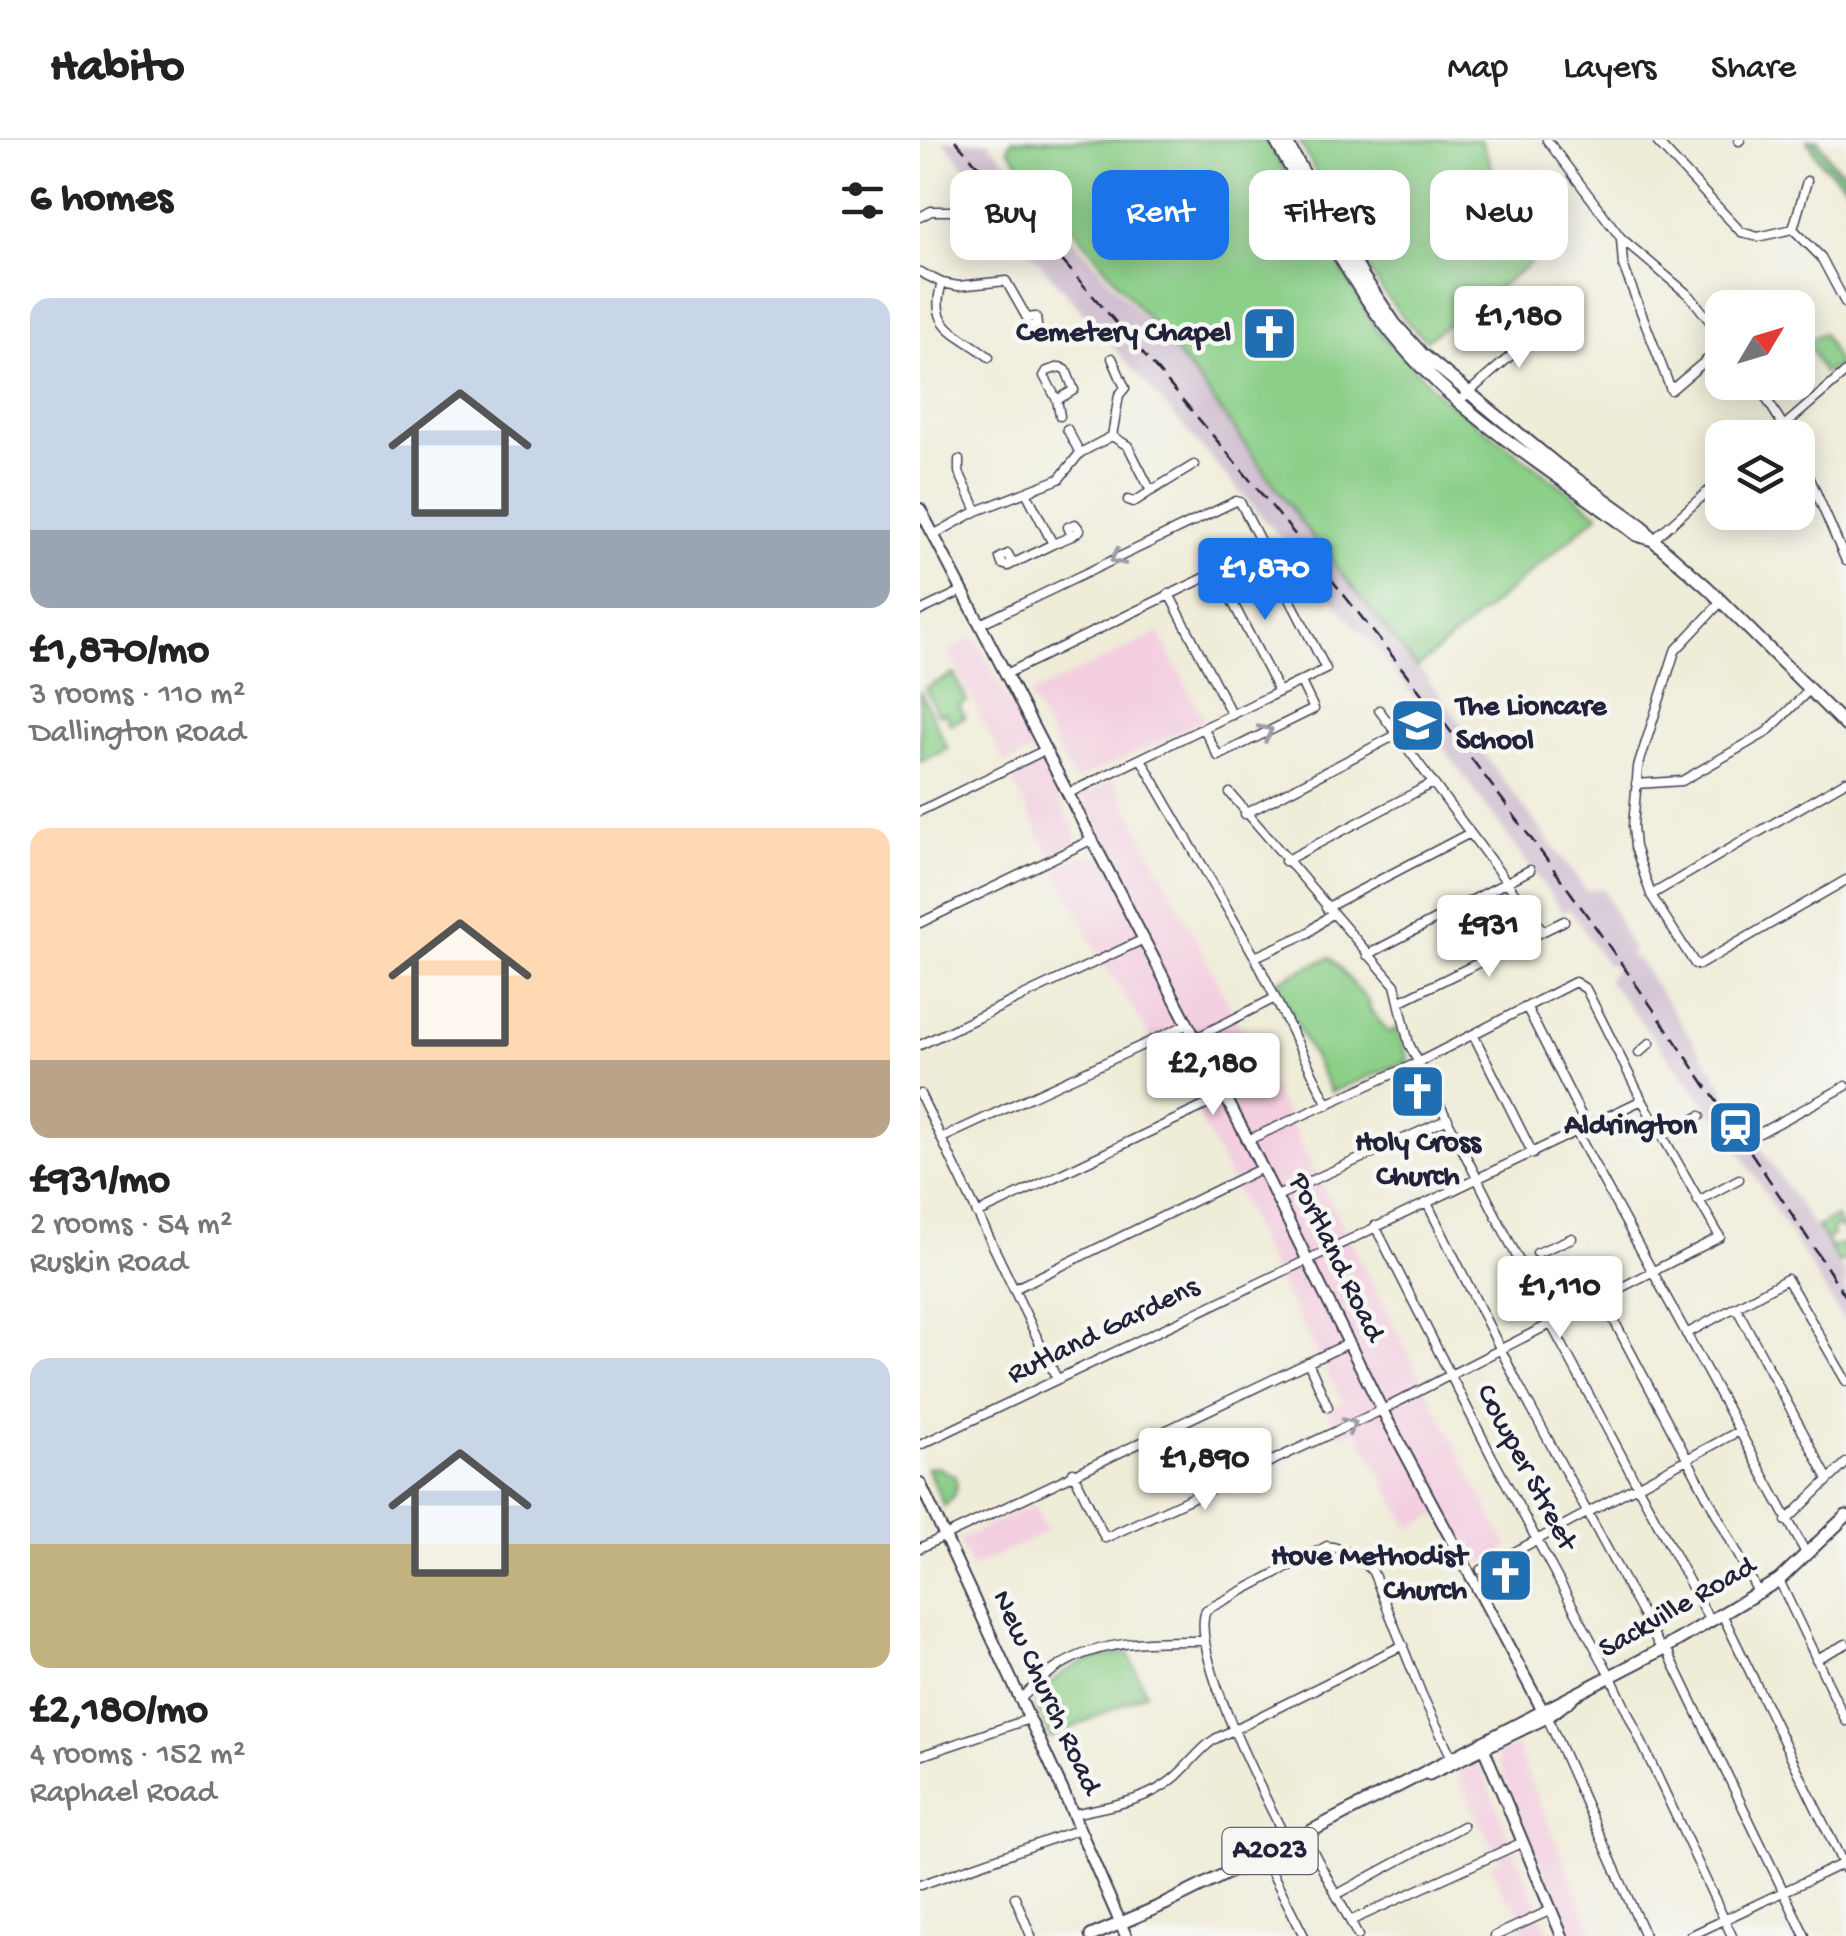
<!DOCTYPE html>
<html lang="en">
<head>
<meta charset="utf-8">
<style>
	:root { --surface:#fff; --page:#f6f6f6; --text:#222; --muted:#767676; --line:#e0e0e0; --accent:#1a73e8 }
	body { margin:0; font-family:"Gochi Hand",sans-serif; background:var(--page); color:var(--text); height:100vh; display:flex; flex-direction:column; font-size:38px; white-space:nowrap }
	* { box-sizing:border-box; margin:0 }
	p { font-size:32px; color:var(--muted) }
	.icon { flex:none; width:55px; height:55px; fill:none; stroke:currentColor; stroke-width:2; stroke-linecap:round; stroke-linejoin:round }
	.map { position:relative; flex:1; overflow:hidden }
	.drawer { display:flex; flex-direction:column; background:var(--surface); width:920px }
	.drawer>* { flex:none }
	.hud { position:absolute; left:30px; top:30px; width:745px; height:90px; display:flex; gap:20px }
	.needle { width:65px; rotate:52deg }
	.buttons { position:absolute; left:785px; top:150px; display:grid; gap:20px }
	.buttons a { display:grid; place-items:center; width:110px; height:110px; border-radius:20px; background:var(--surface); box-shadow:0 5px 25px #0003; font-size:50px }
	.price { position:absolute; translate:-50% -85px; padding:0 22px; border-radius:10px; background:#fff; color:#222; font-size:32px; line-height:65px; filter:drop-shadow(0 2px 5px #0008) }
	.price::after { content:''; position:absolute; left:50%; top:60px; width:30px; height:22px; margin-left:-15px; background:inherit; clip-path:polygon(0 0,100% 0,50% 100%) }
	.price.selected { background:var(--accent); color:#fff }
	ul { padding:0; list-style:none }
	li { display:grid; align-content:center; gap:20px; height:530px; padding:0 30px }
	li span { display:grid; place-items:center; height:310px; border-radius:20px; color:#555 }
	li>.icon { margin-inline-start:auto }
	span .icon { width:180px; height:180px; fill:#fffc; stroke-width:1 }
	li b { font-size:42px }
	h2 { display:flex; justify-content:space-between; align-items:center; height:120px; padding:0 30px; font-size:42px }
	.pill { padding:0 35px; border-radius:20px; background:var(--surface); box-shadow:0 5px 25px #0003; font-size:35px; line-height:90px }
	.pill.selected { background:var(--accent); color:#fff }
	header { display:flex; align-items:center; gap:60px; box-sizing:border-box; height:140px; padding:0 50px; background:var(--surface); border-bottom:2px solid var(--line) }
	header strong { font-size:48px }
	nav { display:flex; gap:55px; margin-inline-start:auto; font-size:35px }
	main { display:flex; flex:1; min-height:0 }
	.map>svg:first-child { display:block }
	.built { fill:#f3cfe0 }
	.industrial { fill:#cfbdcf }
	.green { fill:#8bcf88; stroke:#567862; stroke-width:2.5 }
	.forest { fill:#70b274; stroke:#496a58; stroke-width:2.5 }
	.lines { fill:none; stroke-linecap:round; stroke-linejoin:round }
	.street-casing { stroke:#414053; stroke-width:11 }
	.secondary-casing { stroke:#414053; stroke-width:14 }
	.primary-casing { stroke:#414053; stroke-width:15 }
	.street { stroke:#fff; stroke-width:8 }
	.secondary { stroke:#fff; stroke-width:10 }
	.primary { stroke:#fff; stroke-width:11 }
	.rail { stroke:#22223b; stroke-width:2.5; stroke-dasharray:15 8; stroke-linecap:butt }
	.oneway { stroke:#9c9ca7 }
	.labels { text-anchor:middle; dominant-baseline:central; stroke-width:9; stroke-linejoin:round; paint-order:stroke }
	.shield { fill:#f6f6f2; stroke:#626272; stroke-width:2.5 }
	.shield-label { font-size:28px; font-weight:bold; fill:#22223b }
	.poi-label { font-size:30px; font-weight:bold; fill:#22223b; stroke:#f6f6f2; text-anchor:end }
	.street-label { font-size:30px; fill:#22223b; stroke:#f6f6f2 }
</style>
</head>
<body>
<header>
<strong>Habito</strong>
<nav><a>Map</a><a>Layers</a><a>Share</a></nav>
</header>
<main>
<section class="drawer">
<h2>6 homes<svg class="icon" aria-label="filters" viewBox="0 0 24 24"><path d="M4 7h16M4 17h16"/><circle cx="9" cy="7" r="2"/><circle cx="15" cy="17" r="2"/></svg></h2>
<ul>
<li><span style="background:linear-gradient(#c9d6e8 75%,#9aa5b1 0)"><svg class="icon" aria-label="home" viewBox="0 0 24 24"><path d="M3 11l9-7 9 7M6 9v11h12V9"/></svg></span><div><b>£1,870/mo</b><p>3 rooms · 110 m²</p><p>Dallington Road</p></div></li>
<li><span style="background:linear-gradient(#ffd9b3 75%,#b9a48a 0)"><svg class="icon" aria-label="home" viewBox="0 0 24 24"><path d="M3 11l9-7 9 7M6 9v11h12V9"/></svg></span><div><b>£931/mo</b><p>2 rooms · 54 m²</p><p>Ruskin Road</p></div></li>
<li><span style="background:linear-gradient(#c9d6e8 60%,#c2b280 0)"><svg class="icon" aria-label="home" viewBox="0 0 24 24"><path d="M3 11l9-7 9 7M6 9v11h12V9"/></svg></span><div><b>£2,180/mo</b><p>4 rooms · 152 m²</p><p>Raphael Road</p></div></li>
</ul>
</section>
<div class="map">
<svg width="926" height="1796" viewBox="0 0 926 1796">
	<rect width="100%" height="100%" fill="#f6f6f2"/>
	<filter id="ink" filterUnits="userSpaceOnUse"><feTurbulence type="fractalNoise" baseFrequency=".01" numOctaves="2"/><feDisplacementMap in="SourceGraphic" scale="20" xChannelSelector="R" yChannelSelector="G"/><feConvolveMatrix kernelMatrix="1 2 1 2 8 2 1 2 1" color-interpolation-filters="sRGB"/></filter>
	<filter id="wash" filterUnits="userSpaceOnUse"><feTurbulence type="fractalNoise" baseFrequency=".0048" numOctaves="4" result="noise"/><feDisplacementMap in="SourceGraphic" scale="40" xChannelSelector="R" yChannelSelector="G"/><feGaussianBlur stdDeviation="2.25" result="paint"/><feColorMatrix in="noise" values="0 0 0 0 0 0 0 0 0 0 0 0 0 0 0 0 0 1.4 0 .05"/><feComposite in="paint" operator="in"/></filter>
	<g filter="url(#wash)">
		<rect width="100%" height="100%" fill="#efecd8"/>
		<path class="built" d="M239,493L284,580L155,641L109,555Z
			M55,497L113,611L85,624L28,511Z
			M503,570L513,584L491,601L481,586Z
			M120,624L158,697V702L130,716L92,638Z
			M194,640L588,1408L558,1425L526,1370L490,1389L436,1289L420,1296L408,1271L424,1263L344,1114L318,1053L269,958L182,820L136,729L165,715L169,719L190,710L162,656Z
			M114,1365L127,1392L51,1428L38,1400Z
			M596,1606L676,1796H651L579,1624L576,1614Z
			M554,1622L559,1624L630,1796L595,1794L605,1788L592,1758L586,1760L571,1724L580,1719L558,1681L537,1630Z"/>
		<path class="industrial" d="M23,0L72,2L70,8H74L282,245L389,393L502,532L667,751L683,748L713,812L710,815L712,818L716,817L805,948L804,954L926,1134V1184L806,990L687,839L696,828L692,824L687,826L650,769L643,772L509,588L513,584L486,547L451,501L434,486L389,430L53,47L56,40Z"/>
		<path class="green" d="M92,0H346L456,188L522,257L679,374L497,528L389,393L282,245L88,9Z
			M379,0H561L610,124L506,200C453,157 412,61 379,0Z
			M903,193L919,225L903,233L887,201Z
			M34,534L47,561L39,565L45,577L30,584L25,572L18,575L5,548Z
			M0,551L28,609L0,622Z
			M410,817L450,864L448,867L469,893L476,888L489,920L411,952L355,842Z
			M916,1077L923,1090L918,1086L911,1089L913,1095L906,1100L911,1108L922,1104L926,1120L919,1123L897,1087Z
			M17,1327L35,1336C39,1351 35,1357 24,1366L7,1328Z
			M208,1513L226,1553L130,1598L115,1565C133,1530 171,1515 208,1513Z"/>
		<path class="forest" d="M887,0H898L914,24L926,33V46L901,23Z"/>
	</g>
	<g filter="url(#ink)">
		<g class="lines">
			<defs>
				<path id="street" d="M627,0L701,98L771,157L802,197
					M819,1L820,0
					M738,3L821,92L838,97L873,89L901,117L926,164
					M0,77L11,71H32
					M873,89L887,41
					M701,98L703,125L751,250L802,207
					M0,132L22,143C7,190 41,193 69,217
					M22,143L38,146L86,141L107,178L116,177L117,185L109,187L107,178
					M192,218L205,248L199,255L192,296
					M836,242L871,298
					M137,260L154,250L146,230L140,227L127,231L124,236L137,260L140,276
					M539,261L635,177
					M147,289L160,313
					M850,298L926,232
					M878,311L926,421
					M39,320V332L57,371
					M208,360L214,362L231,351
					M13,395L57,371L139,339L160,313L192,296L208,306L231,351L274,325
					M733,400L802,339
					M133,404L152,396L148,387L155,384L160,390L152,396
					M92,422L88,414L80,418L82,424L88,426L133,404L107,354
					M297,432L359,552
					M249,454L312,575
					M801,462L755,511L718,627L713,686L715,707L731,755L775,824L779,825L926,740
					M0,471L42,451
					M60,484L316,361L320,362L406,529L147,654
					M86,534L344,409
					M459,570L623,791
					M284,589L298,616L394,569L381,542
					M221,619L335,817L408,965
					M716,644L762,641L847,592L890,549
					M310,653L475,845L489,904L631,1184L790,1481
					M0,671L125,610
					M325,674L476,595
					M365,721L513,643
					M731,755L926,641
					M406,768L550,693
					M0,783L173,699
					M447,815L610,730
					M335,817L388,793L411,774
					M481,861L644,781
					M607,868L667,987
					M554,896L613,1014
					M276,898L355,858
					M0,905L224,799
					M719,913L730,903
					M0,954L137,1239
					M657,993L887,1415
					M840,993L926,946
					M742,996L780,976
					M22,998L268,884
					M357,1056L528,979
					M778,1061L819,1039
					M507,1063L598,1244L739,1505L749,1514L885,1796
					M57,1074L305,956
					M455,1086L572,1317L691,1537L812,1796
					M617,1113L652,1098
					M94,1149L342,1028
					M682,1158L839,1454
					M816,1167L908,1339
					M766,1194L867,1139L926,1241
					M388,1222L408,1267
					M0,1305L722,960
					M153,1332L185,1398L462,1270L800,1097L722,960L666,849L655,842L499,922L328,1000
					M866,1381L926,1323
					M0,1408L429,1203
					M561,1430L817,1292
					M859,1440L926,1581
					M802,1474L926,1730
					M896,1519L926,1504
					M99,1560C113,1548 125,1534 141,1525C183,1499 237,1501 285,1501
					M627,1577L725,1796
					M0,1616L109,1579
					M153,1674C187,1666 225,1662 253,1639C269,1626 278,1610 295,1599L483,1505
					M384,1694L438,1796
					M368,1703C346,1659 269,1513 286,1470L407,1406C427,1409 440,1417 453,1432L502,1555L531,1616
					M343,1715L384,1796
					M0,1745L160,1689
					M416,1755L543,1686
					M95,1757L111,1796
					M430,1781L603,1702
					M575,1796L631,1770
					M770,1796L924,1723"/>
				<path id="secondary" d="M0,369L328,1000L462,1270L622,1569
					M0,1343L142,1649L206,1796
					M561,1602L642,1796"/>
				<path id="primary" d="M355,0C395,70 430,147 484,208C549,283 639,334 717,395L733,400
					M365,0L442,135L475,184L502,214L637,325L722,386L733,400L788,448L926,586
					M509,1634L627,1577L651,1559
					M171,1796L245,1764L368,1703L743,1509L859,1440L926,1376"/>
			</defs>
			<use href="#street" class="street-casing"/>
			<use href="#secondary" class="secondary-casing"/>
			<use href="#primary" class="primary-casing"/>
			<use href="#street" class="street"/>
			<use href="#secondary" class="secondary"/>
			<use href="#primary" class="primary"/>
			<path class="rail" d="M35,0C207,192 375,387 531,592C671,774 801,964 926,1157"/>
		</g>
		<defs><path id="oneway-chevron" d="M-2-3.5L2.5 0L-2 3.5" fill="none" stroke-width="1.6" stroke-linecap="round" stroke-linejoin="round" transform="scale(2.5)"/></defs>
		<g class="oneway">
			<use href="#oneway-chevron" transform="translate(197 418) rotate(154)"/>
			<use href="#oneway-chevron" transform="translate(346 592) rotate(-26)"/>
			<use href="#oneway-chevron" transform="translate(430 1285) rotate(-25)"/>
		</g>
	</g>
	<defs>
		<symbol id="church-square" viewBox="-11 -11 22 22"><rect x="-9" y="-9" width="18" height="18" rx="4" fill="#1f6fb2" stroke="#f6f6f2"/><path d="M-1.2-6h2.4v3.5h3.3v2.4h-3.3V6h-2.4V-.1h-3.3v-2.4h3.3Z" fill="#fff"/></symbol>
		<symbol id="school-square" viewBox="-11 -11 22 22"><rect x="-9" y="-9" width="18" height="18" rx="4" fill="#1f6fb2" stroke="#f6f6f2"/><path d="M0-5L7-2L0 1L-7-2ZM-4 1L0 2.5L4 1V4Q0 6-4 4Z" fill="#fff"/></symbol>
		<symbol id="station-square" viewBox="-11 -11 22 22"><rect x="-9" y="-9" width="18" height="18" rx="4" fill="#1f6fb2" stroke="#f6f6f2"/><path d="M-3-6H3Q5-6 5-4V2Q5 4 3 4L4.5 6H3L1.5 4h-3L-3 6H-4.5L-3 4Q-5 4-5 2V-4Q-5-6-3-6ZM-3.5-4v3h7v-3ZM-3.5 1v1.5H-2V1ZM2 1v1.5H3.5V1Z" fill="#fff"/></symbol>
	</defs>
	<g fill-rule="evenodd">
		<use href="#church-square" x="318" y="162" width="63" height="63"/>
		<use href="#school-square" x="466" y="554" width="63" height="63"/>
		<use href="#church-square" x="466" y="920" width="63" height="63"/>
		<use href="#station-square" x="784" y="956" width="63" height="63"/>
		<use href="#church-square" x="554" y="1404" width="63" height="63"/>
	</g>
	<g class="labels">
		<rect class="shield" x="302.5" y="1688" width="95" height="46" rx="8"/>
		<g class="shield-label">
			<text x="350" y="1711">A2023</text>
		</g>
		<g class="poi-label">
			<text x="311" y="194">Cemetery Chapel</text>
			<text x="536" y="568" text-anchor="start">The Lioncare<tspan x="536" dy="34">School</tspan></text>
			<text x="777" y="987">Aldrington</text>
			<text x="498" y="1004" text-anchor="middle">Holy Cross<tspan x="498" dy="34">Church</tspan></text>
			<text x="547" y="1418">Hove Methodist<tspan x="547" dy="34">Church</tspan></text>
		</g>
		<g class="street-label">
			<text transform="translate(415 1118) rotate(64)">Portland Road</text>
			<text transform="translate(184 1192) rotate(-26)">Rutland Gardens</text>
			<text transform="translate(605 1328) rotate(62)">Cowper Street</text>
			<text transform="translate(758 1469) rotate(-30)">Sackville Road</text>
			<text transform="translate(125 1553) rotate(65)">New Church Road</text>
		</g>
	</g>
</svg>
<div class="buttons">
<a><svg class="needle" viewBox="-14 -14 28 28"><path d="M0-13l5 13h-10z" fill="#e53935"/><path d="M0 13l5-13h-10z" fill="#767676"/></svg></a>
<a><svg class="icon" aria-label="layers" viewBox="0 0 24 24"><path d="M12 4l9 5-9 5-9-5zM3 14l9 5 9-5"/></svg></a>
</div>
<b class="price" style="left:599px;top:231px">£1,180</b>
<b class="price selected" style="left:345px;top:483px">£1,870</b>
<b class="price" style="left:569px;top:840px">£931</b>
<b class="price" style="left:293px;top:978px">£2,180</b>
<b class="price" style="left:640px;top:1201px">£1,110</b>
<b class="price" style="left:285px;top:1373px">£1,890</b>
<div class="hud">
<a class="pill">Buy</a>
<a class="pill selected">Rent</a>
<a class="pill">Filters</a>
<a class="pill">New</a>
</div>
</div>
</main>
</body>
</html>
